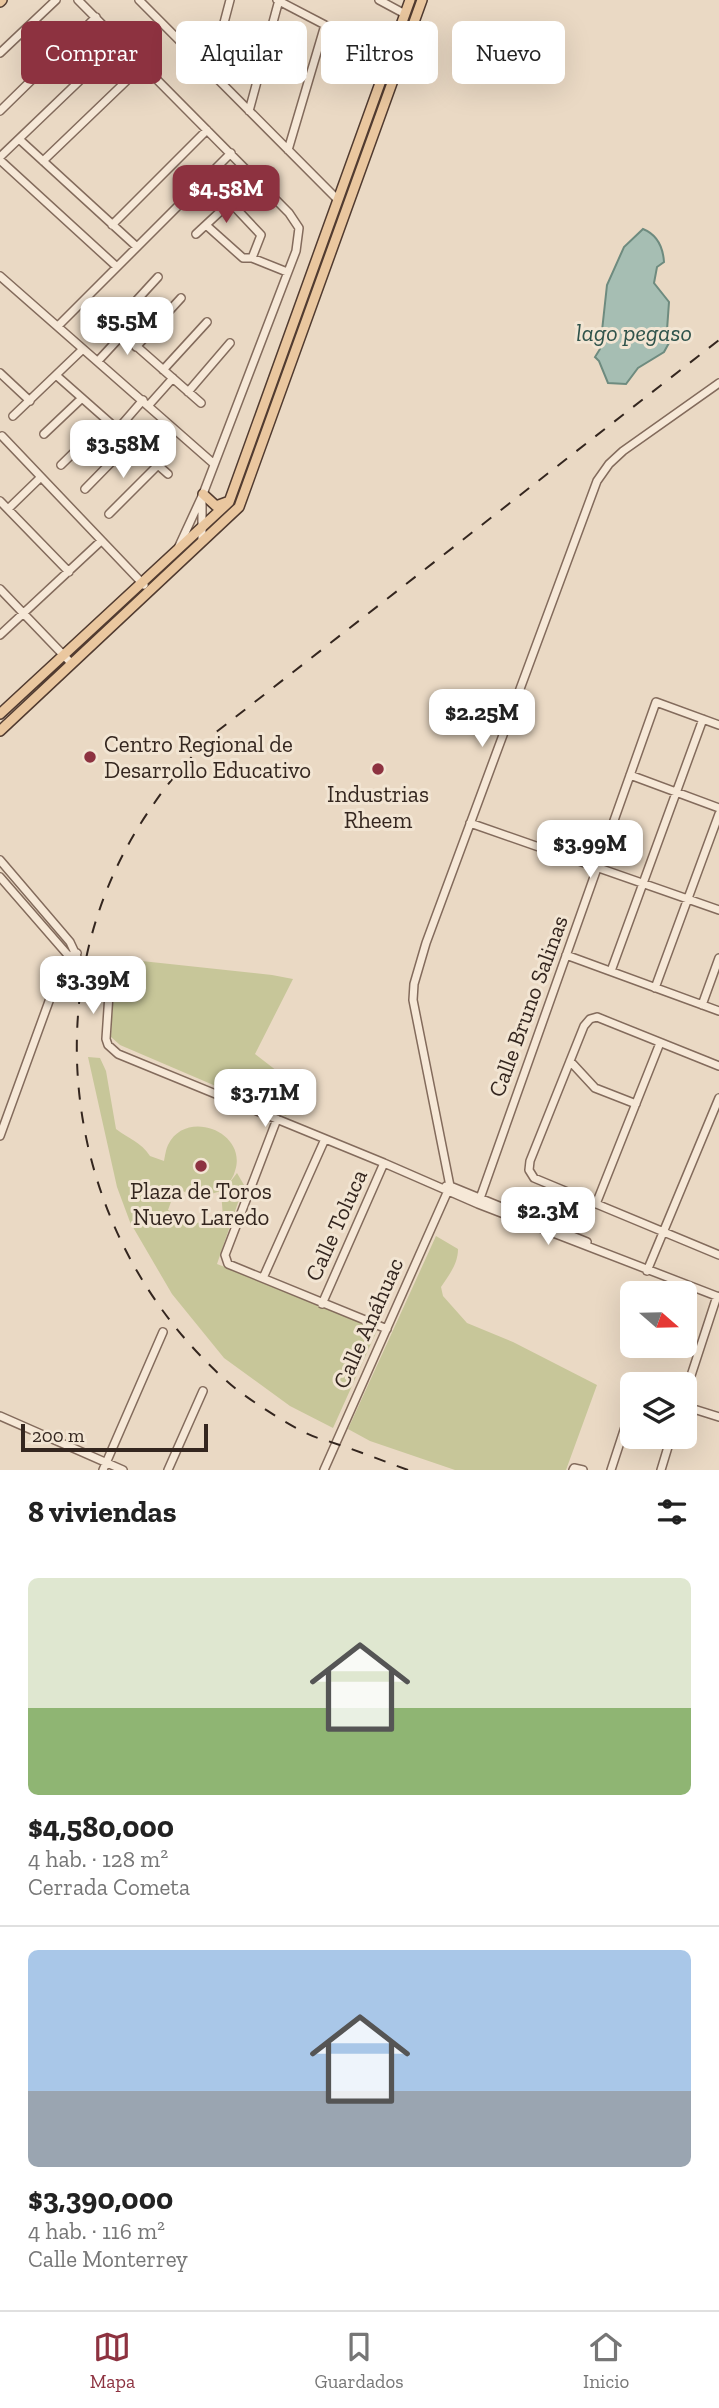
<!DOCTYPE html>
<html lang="es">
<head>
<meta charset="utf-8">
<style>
	:root { --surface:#fff; --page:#f2f2f2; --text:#222; --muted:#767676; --line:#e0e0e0; --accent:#8d3240 }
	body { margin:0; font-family:"Zilla Slab",serif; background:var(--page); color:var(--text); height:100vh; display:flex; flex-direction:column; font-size:26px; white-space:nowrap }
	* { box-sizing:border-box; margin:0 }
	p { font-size:23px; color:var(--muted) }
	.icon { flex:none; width:38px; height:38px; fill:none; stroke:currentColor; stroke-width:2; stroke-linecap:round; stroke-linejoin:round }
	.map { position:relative; height:1470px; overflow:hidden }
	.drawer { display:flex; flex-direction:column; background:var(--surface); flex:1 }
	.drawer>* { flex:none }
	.banner { position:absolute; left:21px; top:21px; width:677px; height:63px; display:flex; gap:14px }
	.needle { width:46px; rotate:110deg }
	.controls { position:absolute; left:620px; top:1281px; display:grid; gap:14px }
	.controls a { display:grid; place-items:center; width:77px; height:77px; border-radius:10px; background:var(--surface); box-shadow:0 7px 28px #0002; font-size:35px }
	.scale { position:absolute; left:21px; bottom:18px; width:187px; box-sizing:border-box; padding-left:7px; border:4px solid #34261f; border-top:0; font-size:19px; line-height:24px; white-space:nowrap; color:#34261f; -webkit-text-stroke:5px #f2e5d3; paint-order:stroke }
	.price { position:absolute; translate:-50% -60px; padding:0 16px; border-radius:14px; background:#fff; color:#222; font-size:23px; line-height:46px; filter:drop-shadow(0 2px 4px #0008) }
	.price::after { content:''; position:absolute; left:50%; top:42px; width:21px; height:16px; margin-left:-10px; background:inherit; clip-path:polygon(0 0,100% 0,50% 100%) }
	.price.selected { background:var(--accent); color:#fff }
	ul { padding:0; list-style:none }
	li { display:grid; align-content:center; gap:14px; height:371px; padding:0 28px }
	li+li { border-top:2px solid var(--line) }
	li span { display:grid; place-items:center; height:217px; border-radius:10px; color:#555 }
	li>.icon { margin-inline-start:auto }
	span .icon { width:126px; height:126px; fill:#fffc; stroke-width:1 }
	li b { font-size:30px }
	h2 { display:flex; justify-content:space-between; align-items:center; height:84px; padding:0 28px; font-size:30px }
	.pill { padding:0 24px; border-radius:10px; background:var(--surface); box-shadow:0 7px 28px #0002; font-size:24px; line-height:63px }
	.pill.selected { background:var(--accent); color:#fff }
	.tab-bar { display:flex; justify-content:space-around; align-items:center; height:98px; border-top:2px solid var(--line); background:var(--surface); font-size:19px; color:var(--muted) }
	.tab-bar a { display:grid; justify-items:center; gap:4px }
	.tab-bar .selected { color:var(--accent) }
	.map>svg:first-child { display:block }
	.green { fill:#c7c699; fill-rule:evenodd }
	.water { fill:#a6beb3; stroke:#6e8b7f; stroke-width:2 }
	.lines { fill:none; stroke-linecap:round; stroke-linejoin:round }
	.minor-casing { stroke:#836b5c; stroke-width:10 }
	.major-casing { stroke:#513b30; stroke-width:12 }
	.minor { stroke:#f6e8d7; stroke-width:7 }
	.major { stroke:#eac79f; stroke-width:9 }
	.rail { stroke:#34261f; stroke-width:2; stroke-dasharray:12 12; stroke-linecap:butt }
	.poi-dot { fill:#8d3240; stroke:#f2e5d3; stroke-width:2.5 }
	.labels { text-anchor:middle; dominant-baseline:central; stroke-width:6; stroke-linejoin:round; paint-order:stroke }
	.poi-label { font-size:23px; fill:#34261f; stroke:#f2e5d3 }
	.street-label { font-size:23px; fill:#34261f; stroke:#f2e5d3 }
	.water-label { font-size:24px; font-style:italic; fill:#2f534b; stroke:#f2e5d3 }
</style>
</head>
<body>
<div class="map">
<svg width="719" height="1470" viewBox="0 0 719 1470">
	<rect width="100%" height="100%" fill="#ead9c4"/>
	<path class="green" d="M123,959L272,975L293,979L255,1054L299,1088L286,1116L120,1045L111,1037L114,980L108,968Z
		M88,1057L100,1058L106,1071L116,1129C129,1139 141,1142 150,1156L164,1161C165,1156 166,1149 168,1145C186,1108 248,1132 235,1171C234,1176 230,1181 227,1186L237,1173L244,1185L217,1264L379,1326L333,1428L290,1406L224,1358L172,1294L130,1222L117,1187ZM176,1188L198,1198L221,1191L223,1217L197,1223L168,1210Z
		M436,1236L458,1249C458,1264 449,1275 441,1287L443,1296L467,1323L513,1342L597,1385L566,1470H455L370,1441L348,1429Z"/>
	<path class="water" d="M643,229C658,235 663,247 664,262L657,267L654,283L669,302L667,330L670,341L664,352L638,368L626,384L608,383L599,361L595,357L600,349L607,285L624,247Z"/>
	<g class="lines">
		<defs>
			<path id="minor" d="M78,0L289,213L299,228L296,251L203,494L179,546
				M139,0L338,200
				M277,0L325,25L288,150
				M379,0L405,14
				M0,53L56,0
				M211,72L230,0
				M0,111L96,17
				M249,111L279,0
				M19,139L137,247
				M0,157L120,42
				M0,160L117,267
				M43,161L143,65
				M230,202L261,235L252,258
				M112,225L207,130
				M206,225L243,258H252L287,272
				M196,234L238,195
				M0,276L214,464
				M101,315L201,403
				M58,326L231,153
				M113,326L158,277
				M136,347L181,298
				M98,361L122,335
				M163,370L207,322
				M0,373L30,401
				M57,376L168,474
				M188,392L230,343
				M148,406L173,378
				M13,416L83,349
				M117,430L143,400
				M44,434L81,399
				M2,436L144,585
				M61,465L106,421
				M85,489L131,442
				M0,501L69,572
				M202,502V542
				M8,509L41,477
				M109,514L157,466
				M0,589L72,664
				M0,635L101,541
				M630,775L719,808
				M470,823L719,910
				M0,860L70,942L77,957
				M0,877L67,954L99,972L105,979L109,994L106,1039L108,1045L118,1054L384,1163L478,1204L719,1297
				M566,955L719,1011
				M611,971L703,719
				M655,988L719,814
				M702,1005L719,958
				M570,1061L595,1088L636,1104
				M719,1066L597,1017L590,1019L584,1026L530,1161L529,1170L534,1178L719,1255
				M277,1119L225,1255L228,1264L387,1329
				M0,1136L56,982L77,953
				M446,1186H450L587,1242
				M478,1204L656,702L719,725
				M596,1204L660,1043
				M647,1271L719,1098
				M263,1278L325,1139
				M322,1304L384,1163
				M684,1397L717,1296
				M684,1406L719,1417
				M0,1416L123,1470
				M103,1470L163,1332
				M168,1470L203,1391
				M324,1470L450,1186L413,1000L414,984L426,943L597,481L609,464L623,451L719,383
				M573,1470L574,1468L583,1470
				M611,1470L628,1418
				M661,1470L671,1437"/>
			<path id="major" d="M0,2L2,0
				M203,494L216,506L227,502
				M0,714L229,502L410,0
				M0,731L239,507L422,0"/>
		</defs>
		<use href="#minor" class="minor-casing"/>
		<use href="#major" class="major-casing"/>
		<use href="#minor" class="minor"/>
		<use href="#major" class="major"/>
		<path class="rail" d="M408,1470C378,1459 348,1447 318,1438C298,1432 253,1402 236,1389C65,1246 23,989 153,805C171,778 193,755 215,733L719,340"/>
	</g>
	<g class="poi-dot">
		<circle cx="90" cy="757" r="7"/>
		<circle cx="378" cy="769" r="7"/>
		<circle cx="201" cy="1166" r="7"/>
	</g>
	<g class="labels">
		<g class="poi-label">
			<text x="104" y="744" text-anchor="start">Centro Regional de<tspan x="104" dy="26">Desarrollo Educativo</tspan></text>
			<text x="378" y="794">Industrias<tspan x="378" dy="26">Rheem</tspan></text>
			<text x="201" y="1191">Plaza de Toros<tspan x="201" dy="26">Nuevo Laredo</tspan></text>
		</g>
		<g class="street-label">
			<text transform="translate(528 1006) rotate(-70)">Calle Bruno Salinas</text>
			<text transform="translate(336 1225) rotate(-66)">Calle Toluca</text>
			<text transform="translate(368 1323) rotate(-66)">Calle Anáhuac</text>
		</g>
		<g class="water-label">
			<text x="634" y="332">lago pegaso</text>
		</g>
	</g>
</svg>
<div class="controls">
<a><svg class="needle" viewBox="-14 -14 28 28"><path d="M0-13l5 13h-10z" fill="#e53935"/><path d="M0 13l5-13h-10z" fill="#767676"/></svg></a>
<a><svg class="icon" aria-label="layers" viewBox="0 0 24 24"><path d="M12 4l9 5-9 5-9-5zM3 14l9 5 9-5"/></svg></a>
</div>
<div class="scale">200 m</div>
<b class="price selected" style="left:226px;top:225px">$4.58M</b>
<b class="price" style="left:127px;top:357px">$5.5M</b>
<b class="price" style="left:123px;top:480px">$3.58M</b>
<b class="price" style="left:482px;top:749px">$2.25M</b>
<b class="price" style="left:590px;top:880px">$3.99M</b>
<b class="price" style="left:93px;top:1016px">$3.39M</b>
<b class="price" style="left:265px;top:1129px">$3.71M</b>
<b class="price" style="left:548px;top:1247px">$2.3M</b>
<div class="banner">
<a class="pill selected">Comprar</a>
<a class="pill">Alquilar</a>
<a class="pill">Filtros</a>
<a class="pill">Nuevo</a>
</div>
</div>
<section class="drawer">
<h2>8 viviendas<svg class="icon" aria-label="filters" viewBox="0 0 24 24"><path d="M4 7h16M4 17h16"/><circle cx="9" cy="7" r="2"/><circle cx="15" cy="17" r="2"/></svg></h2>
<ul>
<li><span style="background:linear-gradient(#dfe7d0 60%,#8fb573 0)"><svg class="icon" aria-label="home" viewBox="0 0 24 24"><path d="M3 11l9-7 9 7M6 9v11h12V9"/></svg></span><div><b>$4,580,000</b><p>4 hab. · 128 m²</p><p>Cerrada Cometa</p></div></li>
<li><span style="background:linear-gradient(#a9c7e8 65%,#9aa5b1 0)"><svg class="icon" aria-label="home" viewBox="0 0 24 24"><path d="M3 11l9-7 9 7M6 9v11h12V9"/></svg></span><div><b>$3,390,000</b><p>4 hab. · 116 m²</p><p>Calle Monterrey</p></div></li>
</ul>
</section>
<nav class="tab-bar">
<a class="selected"><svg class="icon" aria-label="map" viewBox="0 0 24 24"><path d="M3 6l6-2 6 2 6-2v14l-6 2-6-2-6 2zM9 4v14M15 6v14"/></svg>Mapa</a>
<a><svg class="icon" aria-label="saved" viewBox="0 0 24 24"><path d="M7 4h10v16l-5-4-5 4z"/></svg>Guardados</a>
<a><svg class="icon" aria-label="home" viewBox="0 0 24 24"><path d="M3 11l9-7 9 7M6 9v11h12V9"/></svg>Inicio</a>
</nav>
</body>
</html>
